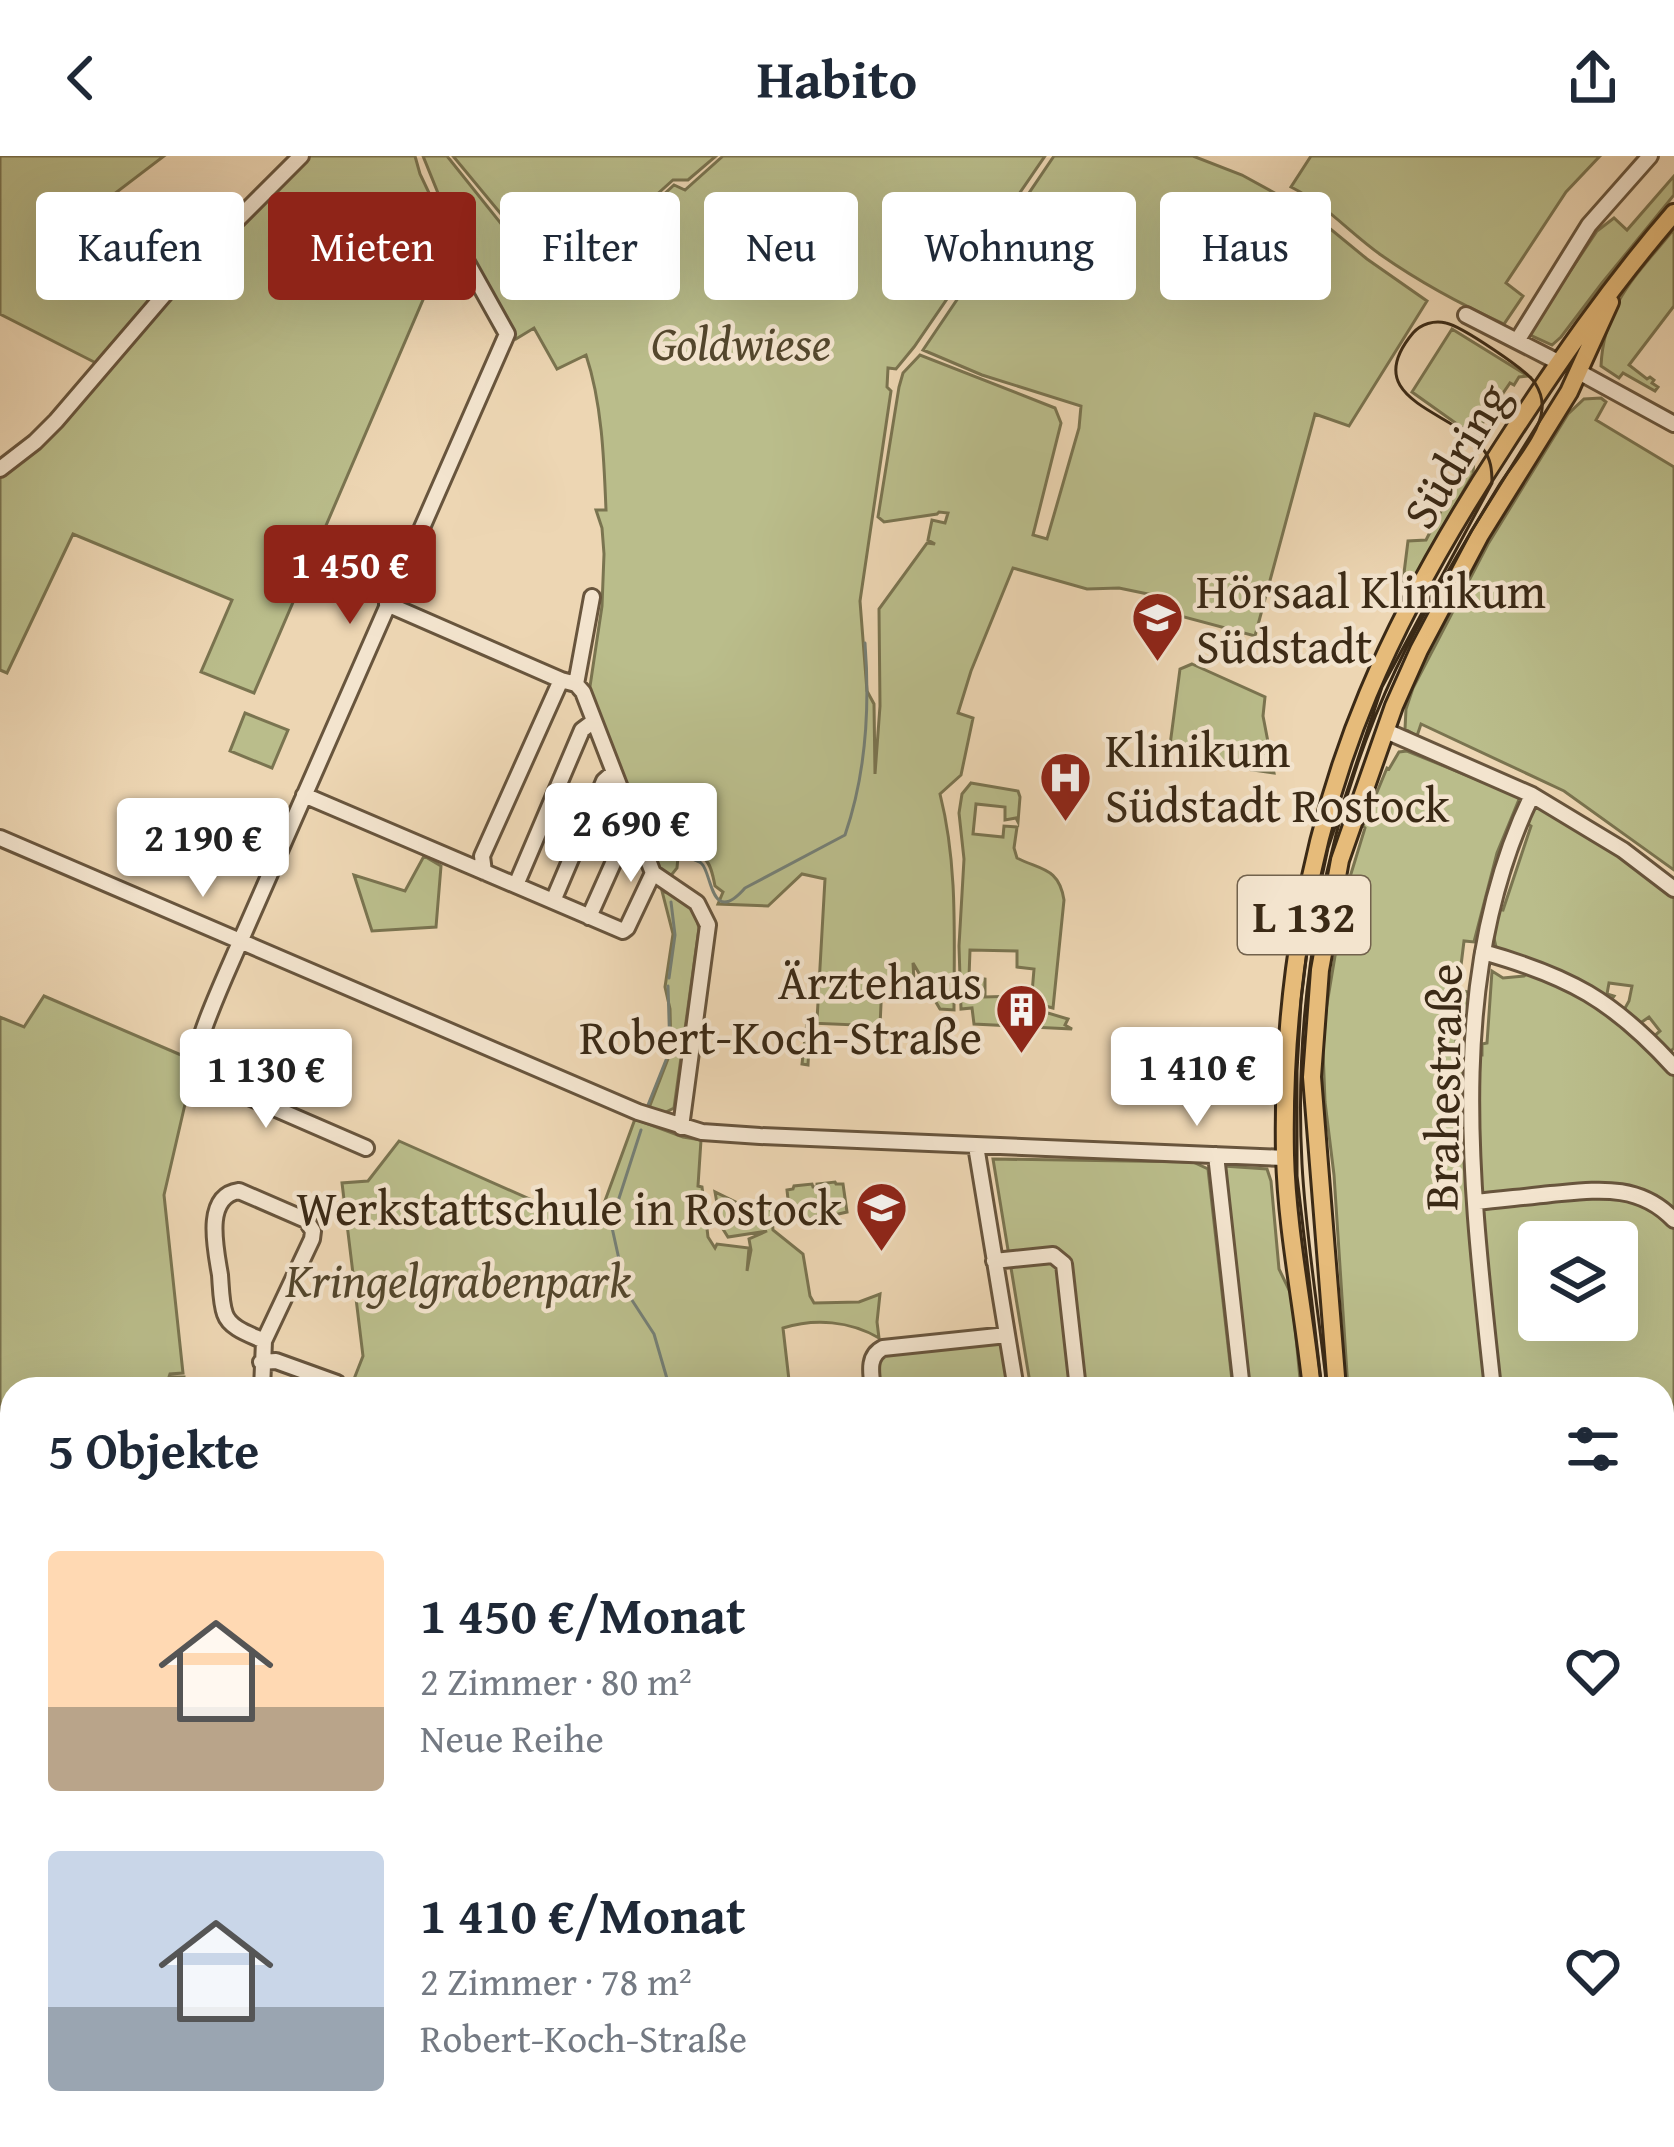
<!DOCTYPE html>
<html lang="de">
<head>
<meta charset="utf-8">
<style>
	:root { --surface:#fff; --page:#f2f2f3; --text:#1f2937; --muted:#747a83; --accent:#8f2418 }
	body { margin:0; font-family:"Gentium Book Plus",serif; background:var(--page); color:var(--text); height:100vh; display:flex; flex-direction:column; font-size:45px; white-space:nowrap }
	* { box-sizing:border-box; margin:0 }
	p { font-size:39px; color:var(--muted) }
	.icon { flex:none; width:66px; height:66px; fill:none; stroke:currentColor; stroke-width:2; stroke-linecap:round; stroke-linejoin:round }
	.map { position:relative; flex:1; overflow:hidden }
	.side { position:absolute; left:0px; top:1221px; width:1674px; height:771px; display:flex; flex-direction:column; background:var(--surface); border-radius:36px 36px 0 0; box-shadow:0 12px 48px #0002 }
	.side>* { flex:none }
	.banner { position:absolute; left:36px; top:36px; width:1602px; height:108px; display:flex; gap:24px }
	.buttons { position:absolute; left:1518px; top:1065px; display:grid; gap:24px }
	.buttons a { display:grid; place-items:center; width:120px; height:120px; border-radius:12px; background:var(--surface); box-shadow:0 12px 48px #0002; font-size:60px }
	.price { position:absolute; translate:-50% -102px; padding:0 27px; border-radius:12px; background:#fff; color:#222; font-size:39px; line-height:78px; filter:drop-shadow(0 3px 6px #0008) }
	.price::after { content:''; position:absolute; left:50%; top:72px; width:36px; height:27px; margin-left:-18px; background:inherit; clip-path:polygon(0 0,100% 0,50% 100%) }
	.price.selected { background:var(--accent); color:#fff }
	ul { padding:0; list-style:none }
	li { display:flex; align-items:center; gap:36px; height:300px; padding:0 48px }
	li span { display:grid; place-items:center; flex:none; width:336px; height:240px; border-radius:12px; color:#555 }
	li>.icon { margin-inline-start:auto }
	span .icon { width:144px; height:144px; fill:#fffc; stroke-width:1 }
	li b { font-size:51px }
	h2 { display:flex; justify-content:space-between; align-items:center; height:144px; padding:0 48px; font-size:51px }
	.chip { padding:0 42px; border-radius:12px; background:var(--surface); box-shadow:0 12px 48px #0002; font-size:42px; line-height:108px }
	.chip.selected { background:var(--accent); color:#fff }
	header { display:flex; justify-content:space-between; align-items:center; height:156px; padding:0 48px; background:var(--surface); font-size:54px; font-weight:800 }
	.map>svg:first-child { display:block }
	.green { fill:#babd8b; stroke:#7a7450; stroke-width:3; fill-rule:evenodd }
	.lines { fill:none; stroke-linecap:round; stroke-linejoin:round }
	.stream { stroke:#757f75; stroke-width:3 }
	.minor-casing { stroke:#68553d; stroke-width:20 }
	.major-casing { stroke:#3b2a16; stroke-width:22 }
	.minor { stroke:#f3e4ce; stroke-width:14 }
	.major { stroke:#e6bb7a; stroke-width:16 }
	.tram { stroke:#3b2a16; stroke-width:3 }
	.labels { text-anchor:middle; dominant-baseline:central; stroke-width:9; stroke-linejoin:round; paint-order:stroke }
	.shield { fill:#f3e4ce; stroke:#72624d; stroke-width:3 }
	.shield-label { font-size:45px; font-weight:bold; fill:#3b2a16 }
	.park-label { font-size:48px; font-style:italic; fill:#54472d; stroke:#f3e4ce }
	.street-label { font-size:48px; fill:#3b2a16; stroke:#f3e4ce }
	.poi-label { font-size:48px; fill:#3b2a16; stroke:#f3e4ce; text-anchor:start }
</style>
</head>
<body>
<header><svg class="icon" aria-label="back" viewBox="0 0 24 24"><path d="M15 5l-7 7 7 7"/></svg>Habito<svg class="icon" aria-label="share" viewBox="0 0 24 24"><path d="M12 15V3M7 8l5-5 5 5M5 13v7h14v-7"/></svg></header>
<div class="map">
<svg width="1674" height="1991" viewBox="0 0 1674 1991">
	<rect width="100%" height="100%" fill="#edd6b3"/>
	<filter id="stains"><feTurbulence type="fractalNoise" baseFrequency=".00167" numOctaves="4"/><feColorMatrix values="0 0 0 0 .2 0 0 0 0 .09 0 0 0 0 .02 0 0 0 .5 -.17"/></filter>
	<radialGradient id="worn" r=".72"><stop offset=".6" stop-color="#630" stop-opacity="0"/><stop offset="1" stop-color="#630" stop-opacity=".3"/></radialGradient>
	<path class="green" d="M0,0H164L109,42L99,45L177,121L98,208L0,158Z
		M307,0H415L420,18L450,81L254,537L201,516L232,444L73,378L7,517L0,514V318L179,128Z
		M423,0H447L530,104L535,99L453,0H716L688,24H673L603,87L606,92L674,29L685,34L723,0H1045L914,191L896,213L888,212L887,231L891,235L860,445L867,535L874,548L875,618L880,550L879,453L927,387L935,388L928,384L932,364L945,367L948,357L939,356L937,358L884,366L878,361L899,231L903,217L920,199L1055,252L1061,267L1033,379L1047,383L1079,272L1081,250L982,219L923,194L1054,0H1193L1242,19L1311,57L1367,103L1427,145L1349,270L1315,258L1255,480L1169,457L1172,443L1119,432L1087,433L1013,412L971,515L958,557L973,562L961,619L940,638C958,709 954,782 954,854L940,853L913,807L914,825L882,826L880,870L810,867L808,909L802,908L807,866L817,864L825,723L802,718L768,750L718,748L723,736L715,730C710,703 706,696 678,701L677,712L669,722L660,715L589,537L602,450L604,398L602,372L596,354H606C604,303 602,247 586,199L557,213L534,172L516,183L453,74Z
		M1311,0H1600L1566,36L1506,127L1523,140L1504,168C1460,148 1421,127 1381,99C1350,77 1325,48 1291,31Z
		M1674,20V39L1602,127L1561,181L1552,189L1528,178L1597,75L1614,62L1627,74Z
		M1674,73V150L1629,209L1647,223L1650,221L1654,224L1652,227L1658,231L1655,235L1623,217L1619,222L1601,210C1604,147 1637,119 1674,73Z
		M1452,173L1528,220L1519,221L1514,229L1510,227L1478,274L1482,277L1478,283L1412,236Z
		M1601,242L1606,246L1596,264L1674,311V714L1564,635L1421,568L1417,580L1405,573L1406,553L1413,532L1488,388L1568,258L1584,243Z
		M1472,302L1474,303L1473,318L1409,431L1403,425L1408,385L1426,384L1468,303Z
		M1192,508L1265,541L1263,560L1274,617L1219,609L1210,601L1181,598L1170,589L1180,513Z
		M245,557L288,574L272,612L230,595Z
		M1407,595L1520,641L1497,697L1474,786L1464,785L1458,834L1468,836L1467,856H1456V898L1482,899V888L1487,887L1492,815L1503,822L1524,820L1530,815L1587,838L1674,915V1741L1662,1735V1233H1348L1334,1019L1325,946L1323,894L1326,854L1346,734L1365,672L1363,670L1387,612L1389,613L1399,596ZM1539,1086H1617V1164H1539Z
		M971,627L1018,635L1020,641L1018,666L1016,662L1005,664V651L976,648L973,678L1003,681L1004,670L1017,671L1014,692L1017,702C1040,714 1059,711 1064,744L1053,852L1030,846L1028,838L1032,837L1034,813L1017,811V795L970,794L969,821L985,823V841L1020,840L1031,852L1068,863L1065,869L1072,873L974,868L972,852L961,853L959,790L964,703L959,657L962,638Z
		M1535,647L1620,698V701L1674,741V892L1668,898L1652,882L1660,875L1649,861L1639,868L1624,854L1629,845L1632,830L1609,827L1607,838L1614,840L1609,847L1497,795L1493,778L1496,753L1503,754L1531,670L1525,666Z
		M424,700L441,710L436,771L372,775L354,719L405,735Z
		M662,735C682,741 695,751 699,772L674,952L664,957L649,952L671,895L670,853L665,831L673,778Z
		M44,840L195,905L164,1039L183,1217L170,1218L169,1221H184V1233H12V1352L0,1356V861L24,871Z
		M635,963L683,981L701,984L698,1030L702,1031L708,1081L715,1092L717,1088L749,1092L747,1115L751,1094L749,1083L767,1075L728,1081L721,1070L715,1036L746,1051H771L773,1074L803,1098L810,1140L814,1147L859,1146L880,1138L877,1166L879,1182C850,1165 815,1162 783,1172L790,1233H550L521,1225L500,1223L354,1233V1223L363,1200L342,1027L368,1025L399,985L595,1072Z
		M993,1003L1193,1006L1208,1013L1233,1233H1031Z
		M1223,1010L1267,1013L1271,1025L1279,1113L1292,1140L1301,1233H1246Z
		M835,1026L836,1028H843L847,1056L821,1062L820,1059L816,1060V1062L797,1064V1062H790L787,1034L793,1033L794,1030L812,1028L813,1031H817V1028Z
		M997,1185L1002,1190L1010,1233H878L876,1206L881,1196Z
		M12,1370V1641L0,1644V1374Z
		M12,1781V1912L0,1896V1783Z
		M1662,1789L1674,1795V1991H1647L1625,1980H1662Z
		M16,1980H302L304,1991H17Z
		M714,1980H1226L1218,1982L1217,1991H714Z
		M1254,1980H1443L1442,1991H1255Z"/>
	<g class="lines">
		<path class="stream" d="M693,703C696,705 700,705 702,708C712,718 711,771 745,732L845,679C866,618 870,552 865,487
			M669,822L675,779L671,746
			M668,830L670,896
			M648,949L666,904
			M641,974L611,1067L626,1135L654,1178L670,1233"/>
		<defs>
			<path id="minor" d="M1466,159L1558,206
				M1517,185L1589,69L1650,0
				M1579,216L1674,268
				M0,313L35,286L56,265L176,125L301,0
				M387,448L561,524L576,528L583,536L653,717L697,747L708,769L681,971
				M576,528L592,441
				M1386,575L1532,639L1623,694L1674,733
				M304,639L623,775L627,772L653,717
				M0,682L638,956L702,976L760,980L1285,1002
				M484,716L482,700L561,524
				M516,729L582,574L594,565
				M553,745L604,625L614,616
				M589,761L627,676L634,670
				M1483,796C1569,820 1613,844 1674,911
				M976,990L1016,1233
				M366,992L205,922C199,915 197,914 196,905C195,884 230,810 240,786L507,178L464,101
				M1216,999L1242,1233
				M1476,1046C1501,1043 1526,1041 1551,1038C1597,1034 1639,1027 1674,1064
				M994,1105L1053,1099L1064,1108L1078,1233
				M261,1206L276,1205L337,1227
				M262,1233L264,1185L312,1083L313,1075L306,1064L239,1035C203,1040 216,1094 220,1119C221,1131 221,1147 225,1158C230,1173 252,1179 264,1185
				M873,1233C871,1217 867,1200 883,1192L1007,1179
				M1493,1233C1472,1037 1443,823 1532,639
				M1662,1574L1674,1580
				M0,1654L12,1651
				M707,1980L708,1991
				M965,1980V1991
				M1096,1980L1097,1991
				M1611,1980L1630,1991
				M436,1982L451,1980
				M1231,1991V1980
				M1449,1991V1980"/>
			<path id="major" d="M1312,1233C1304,1155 1287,1076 1285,999C1282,842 1307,683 1368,538C1404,452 1452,369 1503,291C1556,209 1610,131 1674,57
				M1337,1233L1312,921L1320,814L1340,704L1394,550L1419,494L1480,379L1569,236L1610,146
				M1662,1746L1674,1752
				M0,1770L12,1768
				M1662,1778L1674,1784"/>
		</defs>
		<use href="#minor" class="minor-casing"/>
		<use href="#major" class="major-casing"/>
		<use href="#minor" class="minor"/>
		<use href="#major" class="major"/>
		<path class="tram" d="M1322,1233L1297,1020V915L1301,845L1308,787L1328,692L1382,531L1492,327C1492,314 1491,303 1483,293C1452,254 1357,244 1413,177C1421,168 1434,164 1446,167C1461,170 1527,214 1535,227C1540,235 1543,244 1542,253C1541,276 1510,311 1498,331C1462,390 1426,451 1396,513C1325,663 1293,842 1302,1008C1306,1083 1319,1158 1327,1233
			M0,1759L12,1757
			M1662,1759L1674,1765"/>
	</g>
	<defs>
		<symbol id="university-pin" viewBox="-11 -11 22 30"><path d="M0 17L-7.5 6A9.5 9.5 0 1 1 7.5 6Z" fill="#8f2418" stroke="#f3e4ce"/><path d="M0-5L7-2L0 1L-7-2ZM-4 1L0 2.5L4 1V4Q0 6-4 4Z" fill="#fff"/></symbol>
		<symbol id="hospital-pin" viewBox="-11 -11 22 30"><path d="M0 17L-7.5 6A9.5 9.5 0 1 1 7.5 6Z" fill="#8f2418" stroke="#f3e4ce"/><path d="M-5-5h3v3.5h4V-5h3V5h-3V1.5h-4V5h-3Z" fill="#fff"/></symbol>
		<symbol id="building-pin" viewBox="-11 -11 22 30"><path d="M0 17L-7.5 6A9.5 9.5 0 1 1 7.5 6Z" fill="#8f2418" stroke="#f3e4ce"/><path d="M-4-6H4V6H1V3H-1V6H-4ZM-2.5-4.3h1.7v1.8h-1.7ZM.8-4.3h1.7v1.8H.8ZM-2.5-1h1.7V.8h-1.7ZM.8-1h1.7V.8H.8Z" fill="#fff"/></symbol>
		<symbol id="school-pin" viewBox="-11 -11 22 30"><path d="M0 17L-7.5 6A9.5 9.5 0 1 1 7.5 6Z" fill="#8f2418" stroke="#f3e4ce"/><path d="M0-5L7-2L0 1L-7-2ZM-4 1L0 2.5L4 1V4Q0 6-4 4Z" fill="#fff"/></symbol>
	</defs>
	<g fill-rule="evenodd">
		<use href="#university-pin" x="1128" y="432" width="59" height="81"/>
		<use href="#hospital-pin" x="1036" y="592" width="59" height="81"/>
		<use href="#building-pin" x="992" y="824" width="59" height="81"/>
		<use href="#school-pin" x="852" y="1022" width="59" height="81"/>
	</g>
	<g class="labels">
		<rect class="shield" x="1238" y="720" width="132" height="78" rx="9"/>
		<g class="shield-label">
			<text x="1304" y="759">L 132</text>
		</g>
		<g class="park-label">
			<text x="741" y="186">Goldwiese</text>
			<text x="458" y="1123">Kringelgrabenpark</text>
		</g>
		<g class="street-label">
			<text transform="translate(1455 299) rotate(-59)">Südring</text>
			<text transform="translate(1442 931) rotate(-89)">Brahestraße</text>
		</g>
		<g class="poi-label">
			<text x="1196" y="434">Hörsaal Klinikum<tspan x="1196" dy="55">Südstadt</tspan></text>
			<text x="1105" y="593">Klinikum<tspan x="1105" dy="55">Südstadt Rostock</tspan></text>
			<text x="982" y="825" text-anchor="end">Ärztehaus<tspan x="982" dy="55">Robert-Koch-Straße</tspan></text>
			<text x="842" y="1051" text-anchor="end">Werkstattschule in Rostock</text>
		</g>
	</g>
	<rect width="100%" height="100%" filter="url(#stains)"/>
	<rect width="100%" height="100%" fill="url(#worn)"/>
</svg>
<div class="buttons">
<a><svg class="icon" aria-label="layers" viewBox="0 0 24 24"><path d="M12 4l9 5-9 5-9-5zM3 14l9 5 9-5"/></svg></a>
</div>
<b class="price selected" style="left:350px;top:471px">1 450 €</b>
<b class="price" style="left:631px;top:729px">2 690 €</b>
<b class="price" style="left:203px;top:744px">2 190 €</b>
<b class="price" style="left:1197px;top:973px">1 410 €</b>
<b class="price" style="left:266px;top:975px">1 130 €</b>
<div class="banner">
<a class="chip">Kaufen</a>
<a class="chip selected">Mieten</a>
<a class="chip">Filter</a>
<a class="chip">Neu</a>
<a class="chip">Wohnung</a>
<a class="chip">Haus</a>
</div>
<section class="side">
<h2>5 Objekte<svg class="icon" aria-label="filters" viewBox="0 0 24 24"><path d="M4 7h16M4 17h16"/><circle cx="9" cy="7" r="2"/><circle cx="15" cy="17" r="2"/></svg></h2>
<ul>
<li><span style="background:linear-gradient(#ffd9b3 65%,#b9a48a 0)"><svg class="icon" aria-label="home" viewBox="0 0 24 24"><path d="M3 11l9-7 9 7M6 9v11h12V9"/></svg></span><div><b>1 450 €/Monat</b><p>2 Zimmer · 80 m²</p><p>Neue Reihe</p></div><svg class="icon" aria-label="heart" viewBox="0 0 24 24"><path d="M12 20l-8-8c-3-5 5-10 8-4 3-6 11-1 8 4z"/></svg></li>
<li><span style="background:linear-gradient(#c9d6e8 65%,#9aa5b1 0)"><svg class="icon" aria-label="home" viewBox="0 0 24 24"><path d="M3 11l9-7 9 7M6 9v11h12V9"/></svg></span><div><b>1 410 €/Monat</b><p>2 Zimmer · 78 m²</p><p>Robert-Koch-Straße</p></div><svg class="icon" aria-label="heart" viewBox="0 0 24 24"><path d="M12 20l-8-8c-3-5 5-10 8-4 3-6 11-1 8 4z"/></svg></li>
</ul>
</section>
</div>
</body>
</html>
